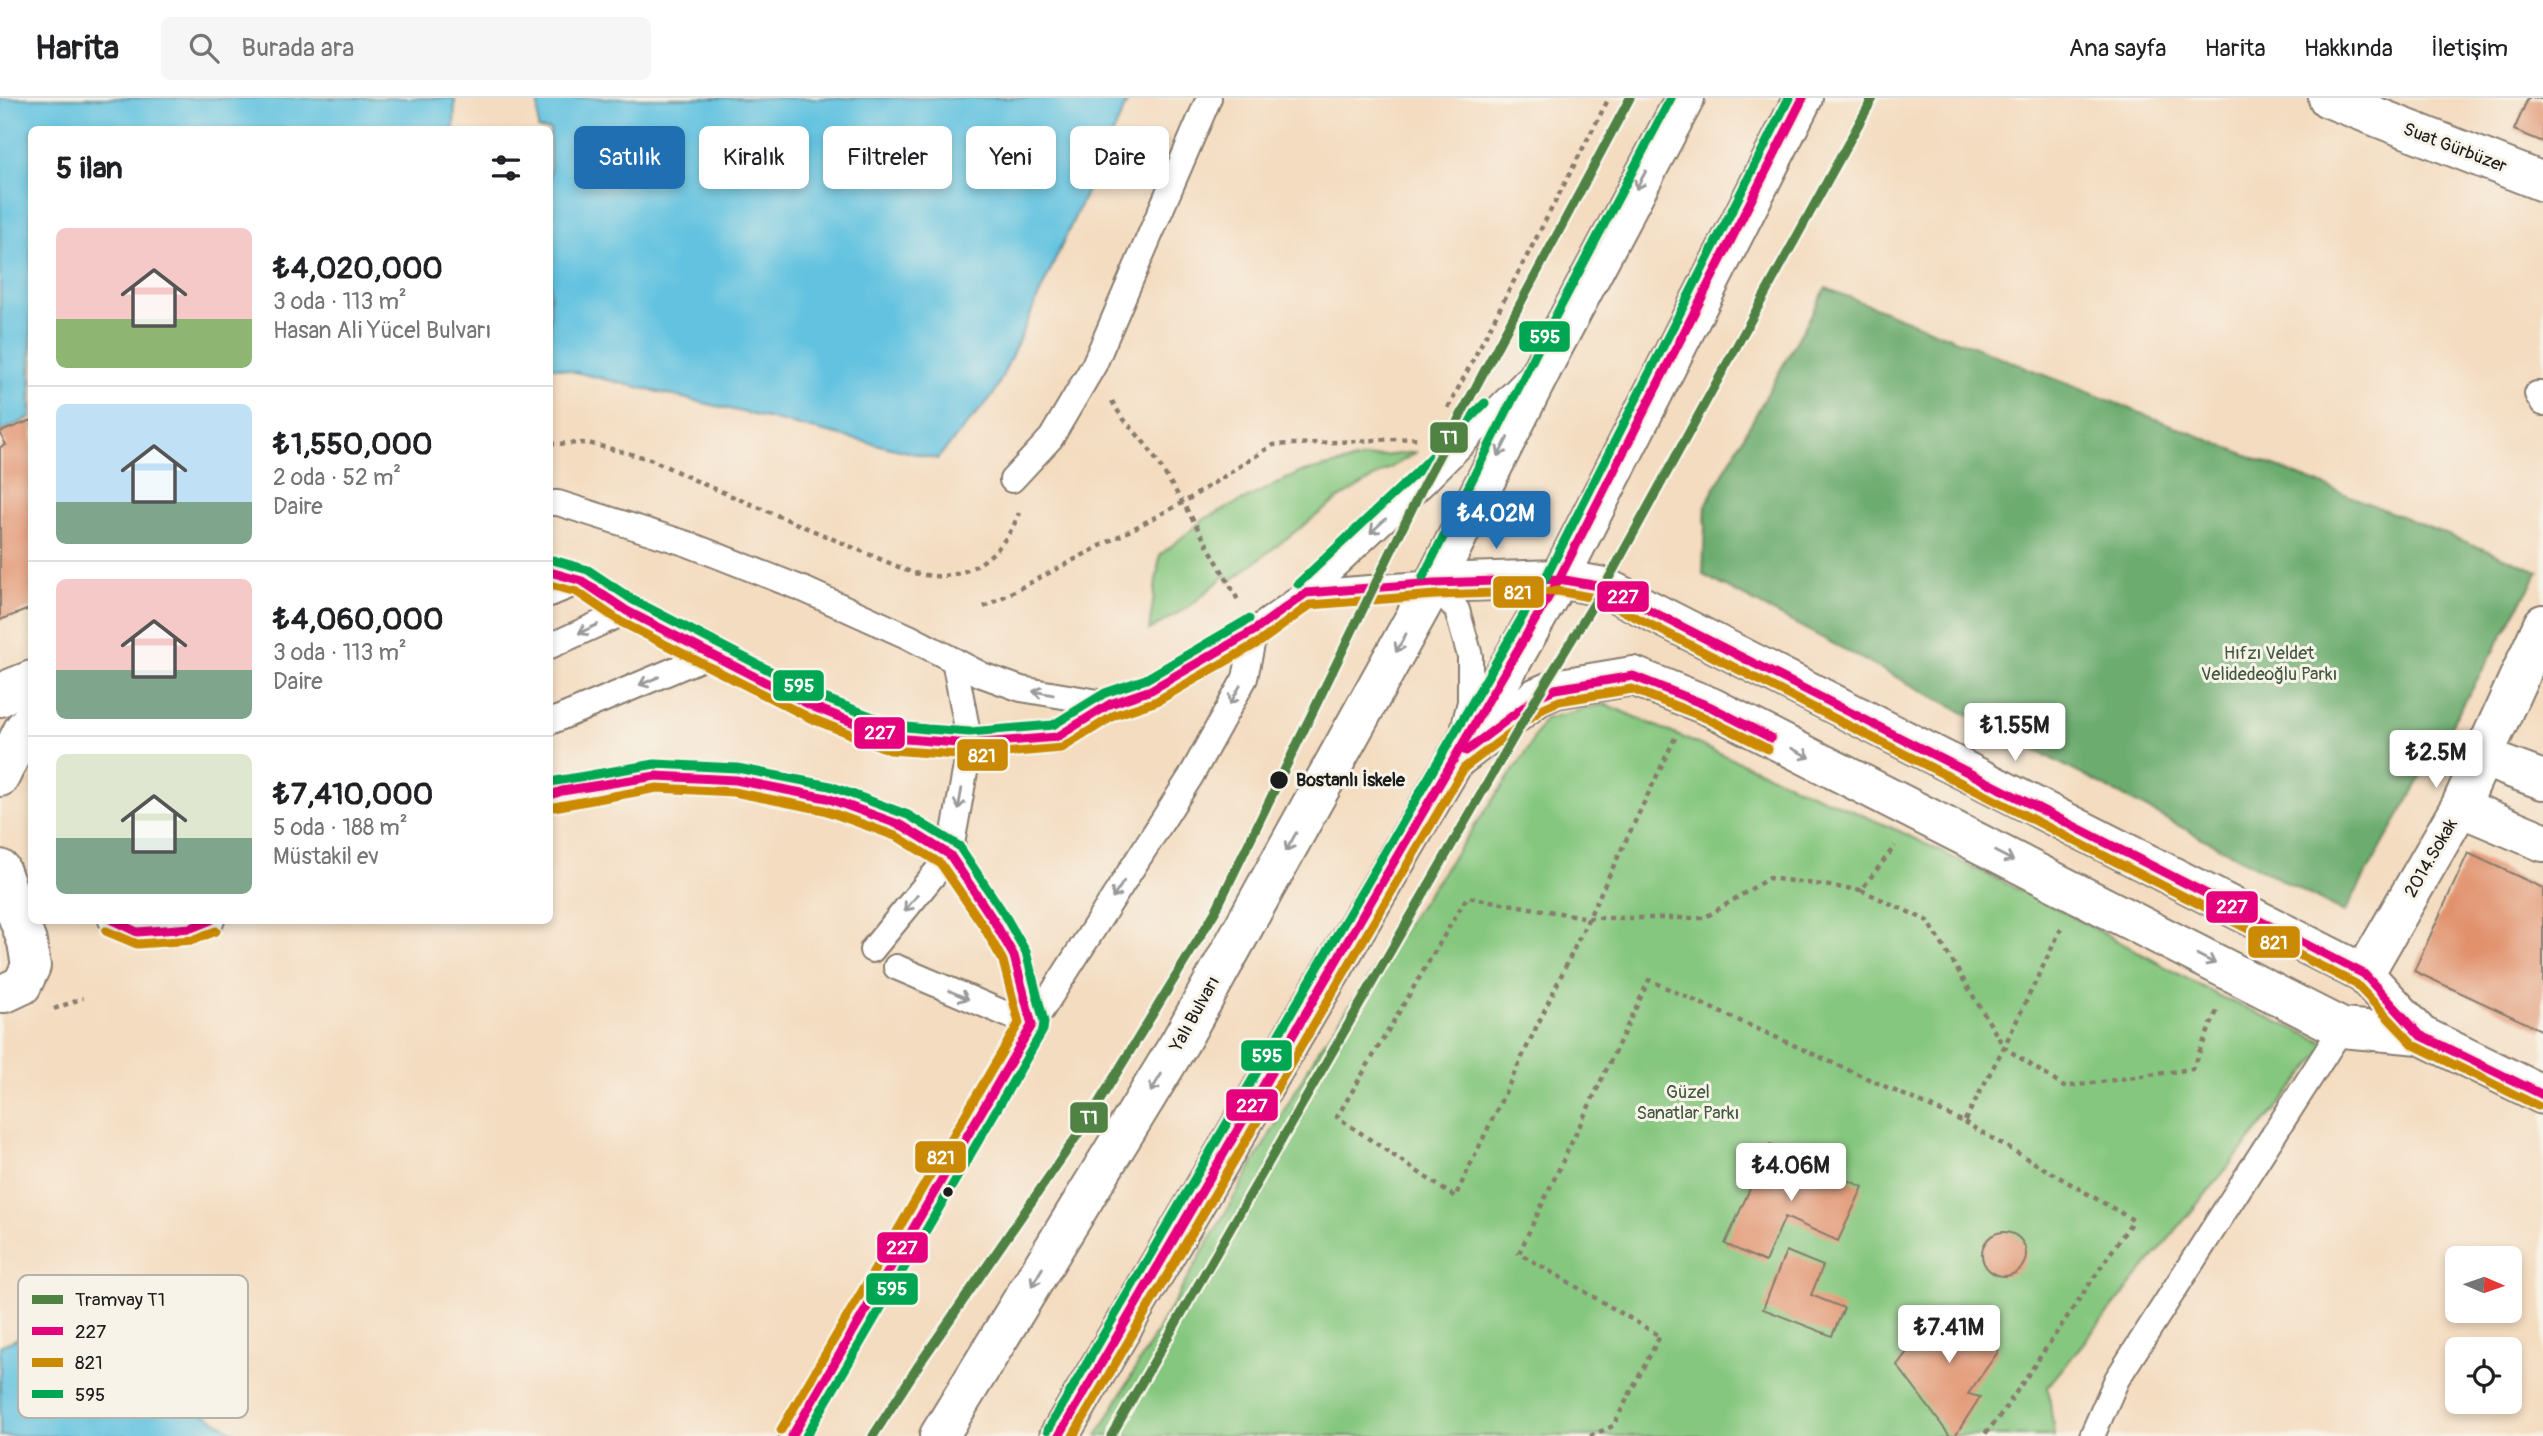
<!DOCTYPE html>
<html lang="tr">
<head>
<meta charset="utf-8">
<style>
	:root { --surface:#fff; --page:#f6f6f6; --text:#202124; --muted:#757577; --line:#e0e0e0; --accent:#1f6fb2 }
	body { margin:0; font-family:Pangolin,sans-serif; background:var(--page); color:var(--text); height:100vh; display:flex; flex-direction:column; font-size:26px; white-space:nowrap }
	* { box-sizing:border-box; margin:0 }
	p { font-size:23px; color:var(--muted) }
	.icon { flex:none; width:38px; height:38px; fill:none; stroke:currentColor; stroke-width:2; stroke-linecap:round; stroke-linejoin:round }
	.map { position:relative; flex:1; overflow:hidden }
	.details { position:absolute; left:28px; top:28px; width:525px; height:798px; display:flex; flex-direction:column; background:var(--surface); border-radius:10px; box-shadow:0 4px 10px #0003 }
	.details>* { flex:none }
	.banner { position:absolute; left:574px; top:28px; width:665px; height:63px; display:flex; gap:14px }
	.needle { width:46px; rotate:92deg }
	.fabs { position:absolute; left:2445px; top:1148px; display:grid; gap:14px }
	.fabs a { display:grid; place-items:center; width:77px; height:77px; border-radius:10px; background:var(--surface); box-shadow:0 4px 10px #0003; font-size:35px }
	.price { position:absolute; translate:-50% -60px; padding:0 16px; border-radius:7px; background:#fff; color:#222; font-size:23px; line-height:46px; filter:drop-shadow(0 2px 4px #0008) }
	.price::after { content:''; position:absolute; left:50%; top:42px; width:21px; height:16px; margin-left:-10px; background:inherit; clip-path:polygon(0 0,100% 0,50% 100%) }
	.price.selected { background:var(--accent); color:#fff }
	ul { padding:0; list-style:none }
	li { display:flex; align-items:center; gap:21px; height:175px; padding:0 28px }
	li+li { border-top:2px solid var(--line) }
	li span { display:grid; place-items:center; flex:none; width:196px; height:140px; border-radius:10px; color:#555 }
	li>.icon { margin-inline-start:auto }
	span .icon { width:84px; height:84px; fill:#fffc; stroke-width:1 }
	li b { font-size:30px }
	h2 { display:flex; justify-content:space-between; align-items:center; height:84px; padding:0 28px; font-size:30px }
	.tag { padding:0 24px; border-radius:10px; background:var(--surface); box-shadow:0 4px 10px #0003; font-size:24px; line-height:63px }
	.tag.selected { background:var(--accent); color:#fff }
	header { display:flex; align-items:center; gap:42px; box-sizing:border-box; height:98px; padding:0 35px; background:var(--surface); border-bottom:2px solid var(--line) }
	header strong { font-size:33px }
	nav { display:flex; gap:38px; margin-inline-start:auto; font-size:24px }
	.search { width:490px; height:63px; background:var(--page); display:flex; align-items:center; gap:18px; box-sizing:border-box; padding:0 24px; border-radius:10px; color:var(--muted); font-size:26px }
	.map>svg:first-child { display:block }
	.green { fill:#86c77f; stroke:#51724e; stroke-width:2 }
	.forest { fill:#6cac6e; stroke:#446445; stroke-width:2 }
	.water { fill:#62c2e0; stroke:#3f6f7e; stroke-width:2 }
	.building { fill:#e1926d }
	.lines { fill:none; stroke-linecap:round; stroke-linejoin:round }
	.lane-casing { stroke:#887c6e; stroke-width:28 }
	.street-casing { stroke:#887c6e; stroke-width:42 }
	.primary-casing { stroke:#887c6e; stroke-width:42 }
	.path { stroke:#887c6e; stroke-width:4.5; stroke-dasharray:5 5; stroke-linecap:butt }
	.lane { stroke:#fff; stroke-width:24 }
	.street { stroke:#fff; stroke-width:38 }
	.primary { stroke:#fff; stroke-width:38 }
	.bus-1-casing { stroke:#f7f3e8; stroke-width:14 }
	.bus-2-casing { stroke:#f7f3e8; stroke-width:14 }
	.bus-3-casing { stroke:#f7f3e8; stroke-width:14 }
	.bus-1 { stroke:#e5007d; stroke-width:9 }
	.bus-2 { stroke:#cb8a06; stroke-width:9 }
	.bus-3 { stroke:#00a651; stroke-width:9 }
	.tram-1-casing { stroke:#f7f3e8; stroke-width:14 }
	.tram-1 { stroke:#508243; stroke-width:9 }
	.oneway { stroke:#999 }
	.stop-dot { fill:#1c1c1c; stroke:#f7f3e8; stroke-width:2.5 }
	.labels { text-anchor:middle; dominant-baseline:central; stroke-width:6; stroke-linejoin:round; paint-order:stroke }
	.street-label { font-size:18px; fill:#1c1c1c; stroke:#f7f3e8 }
	.park-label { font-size:18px; fill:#41583f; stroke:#f7f3e8 }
	.stop-label { font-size:18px; font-weight:bold; fill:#1c1c1c; stroke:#f7f3e8; text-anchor:start }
	.key { fill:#f7f3e8; stroke:#b5b2ab; stroke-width:2 }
	.key-label { font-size:19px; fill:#1c1c1c }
	.line-badge { stroke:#f7f3e8; stroke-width:2.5 }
	.badge-label { font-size:19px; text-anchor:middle; font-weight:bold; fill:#fff }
</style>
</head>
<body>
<header>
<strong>Harita</strong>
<div class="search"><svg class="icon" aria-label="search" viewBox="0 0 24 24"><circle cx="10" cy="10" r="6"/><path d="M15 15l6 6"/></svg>Burada ara</div>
<nav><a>Ana sayfa</a><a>Harita</a><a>Hakkında</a><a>İletişim</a></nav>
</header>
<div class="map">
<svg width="2543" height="1338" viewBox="0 0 2543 1338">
	<rect width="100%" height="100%" fill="#f7f3e8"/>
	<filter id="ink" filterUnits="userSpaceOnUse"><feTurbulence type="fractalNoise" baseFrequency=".0143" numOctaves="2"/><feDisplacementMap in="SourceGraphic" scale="14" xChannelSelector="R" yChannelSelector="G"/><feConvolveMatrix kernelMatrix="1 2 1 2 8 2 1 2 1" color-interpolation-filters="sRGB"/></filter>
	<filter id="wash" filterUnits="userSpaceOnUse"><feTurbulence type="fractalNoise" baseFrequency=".00686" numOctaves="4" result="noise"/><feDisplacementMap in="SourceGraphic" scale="28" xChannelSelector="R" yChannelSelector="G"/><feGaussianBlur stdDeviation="1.57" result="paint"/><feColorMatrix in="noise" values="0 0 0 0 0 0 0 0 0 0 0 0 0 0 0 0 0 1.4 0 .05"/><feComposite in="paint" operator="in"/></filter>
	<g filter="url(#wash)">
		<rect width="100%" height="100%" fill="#f4dcc0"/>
		<path class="green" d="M1417,354L1337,402L1229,484L1226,477L1190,508L1149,532L1160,457L1206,420L1299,375L1365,360Z
			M1605,606L1899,733L2062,813L2221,899L2329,946L2048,1288L2054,1338H1097L1318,953L1525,656L1544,621Z"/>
		<path class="forest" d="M1826,190L2539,473L2344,815L1703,477L1706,406Z"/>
		<path class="water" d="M0,0H455L454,31L32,32L31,319L0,334Z
			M538,0H1129L994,296L937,361L550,268V32L538,31Z
			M55,1224L241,1338H0V1248Z"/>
		<g id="blocks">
			<path class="building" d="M2528,0H2543V44L2514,32Z
				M32,322V510L0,522V349L6,347L0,334Z
				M2468,755L2543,790V933L2414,873Z
				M1770,1046L1863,1089L1838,1143L1785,1119L1765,1164L1725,1146Z
				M1982 1156a22 22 0 1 1 44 0a22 22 0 1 1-44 0Z
				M1786,1153L1823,1168L1811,1197L1844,1210L1832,1238L1763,1211Z
				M1977,1214L1998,1254L1968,1296L1980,1299L1955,1338H1950L1897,1267L1937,1215Z"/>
		</g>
	</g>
	<g filter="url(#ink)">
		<use href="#blocks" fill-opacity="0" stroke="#887c6e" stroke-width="2"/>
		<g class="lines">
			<defs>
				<path id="lane" d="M2543,296H2537L2543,305
					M1012,382L1051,340L1094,267L1209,0
					M550,405H558L688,446L805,492L909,539L982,577L1021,591L1110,606
					M550,474L582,483L627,513L814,609L893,640L970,646L1057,639L1110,606L1151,592L1255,532L1306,495L1434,485L1457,512L1470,558V604L1464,628
					M1306,495L1425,384L1526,282
					M550,496L582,483
					M550,548L627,513
					M550,624L712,556
					M550,697L562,693L656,678L736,682L827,700L903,728L950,757L994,823L1014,858L1032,927
					M111,822L137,834L191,830L212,822
					M872,852L950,757L970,646L954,562
					M896,869L1032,927
					M792,1338L1032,927L1191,678L1245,580L1255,532
					M2092,1338L2117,1281L2342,930"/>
				<path id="street" d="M2328,0L2543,84
					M1434,485L1559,481L1604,489L2364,876L2420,937L2543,997
					M0,599L12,590L32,582
					M2484,660L2543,682
					M1455,662L1537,599L1555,591L1633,578L1711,609L2342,930L2420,937
					M0,679L23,632L32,621
					M2460,709L2543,744
					M0,771L27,844L31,868L22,887L5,895H0
					M2364,876L2460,709L2543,526"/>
				<path id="primary" d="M939,1338L1180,944L1434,485L1548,259L1685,0
					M1059,1338L1455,662L1559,481L1803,0"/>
			</defs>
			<use href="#lane" class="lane-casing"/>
			<use href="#street" class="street-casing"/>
			<use href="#primary" class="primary-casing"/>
			<path class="path" d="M1112,303C1122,323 1139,336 1151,354C1182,402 1211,452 1238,502
				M1448,310L1609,0
				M550,346L588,345L650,361L701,385L913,475C922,476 932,479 941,478C977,477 1007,448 1019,415
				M984,509L1184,404L1273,347L1419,340
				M1675,640L1455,1099L1337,1019L1467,799L1589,820H1704L1769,780L1861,792L1895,748
				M1861,792L1928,823L2004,949L2064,989L2192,971L2217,913
				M54,911L83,900
				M1964,1024L2133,1122L2000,1318L1983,1338
				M1590,1338L1613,1328L1660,1238L1519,1155L1649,882L1964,1024L2004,949L2061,831"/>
			<use href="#lane" class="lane"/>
			<use href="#street" class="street"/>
			<use href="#primary" class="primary"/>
			<defs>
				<path id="bus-1" d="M550,474L582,483L627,513L814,609L893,640L970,646L1057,639L1110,606L1151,592L1255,532L1306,495L1434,485L1559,481L1604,489L2364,876L2420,937L2543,997
					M1466,653L1537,599L1555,591L1633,578L1711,609L1771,640
					M550,697L562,693L656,678L736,682L827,700L903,728L950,757L994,823L1014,858L1032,927L792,1338
					M112,822L137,834L191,830L211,822
					M1059,1338L1559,481L1803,0"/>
				<path id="bus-2" d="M550,487L577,494L621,524L810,620L890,652L970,658L1062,650L1115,617L1157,603L1261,543L1310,507L1435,497L1558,493L1600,501L2356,886L2414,947L2538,1008
					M554,709L657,690L734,694L824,712L898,739L941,766L984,829L1003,863L1019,925L781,1332
					M106,833L137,846L193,842L216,833
					M1073,1338L1464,670L1543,610L1559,603L1632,591L1706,620L1768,651"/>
				<path id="bus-3" d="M553,462L588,472L633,502L819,598L896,628L927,631L970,634L1053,627L1105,595L1146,581L1249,521
					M1423,479L1537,253L1671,0
					M1298,486L1416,375L1485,305
					M550,684L655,666L737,670L830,688L908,717L959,748L1004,816L1026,854L1044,924L1043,932L806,1338
					M1048,1332L1548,475L1789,0"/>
			</defs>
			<use href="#bus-1" class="bus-1-casing"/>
			<use href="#bus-2" class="bus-2-casing"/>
			<use href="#bus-3" class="bus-3-casing"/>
			<use href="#bus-1" class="bus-1"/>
			<use href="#bus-2" class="bus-2"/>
			<use href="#bus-3" class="bus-3"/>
			<defs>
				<path id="tram-1" d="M873,1338L920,1265L1088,1022L1215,814L1425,384L1630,0
					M1111,1338L1537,599L1604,489L1873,0"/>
			</defs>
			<use href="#tram-1" class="tram-1-casing"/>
			<use href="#tram-1" class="tram-1"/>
		</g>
		<defs><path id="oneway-shaft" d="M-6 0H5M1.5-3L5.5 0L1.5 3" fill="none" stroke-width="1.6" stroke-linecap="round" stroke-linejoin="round" transform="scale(1.75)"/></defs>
		<g class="oneway">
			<use href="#oneway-shaft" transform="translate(1641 82) rotate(118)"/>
			<use href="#oneway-shaft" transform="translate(1503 349) rotate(117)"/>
			<use href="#oneway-shaft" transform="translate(1378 428) rotate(137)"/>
			<use href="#oneway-shaft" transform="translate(588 531) rotate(155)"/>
			<use href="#oneway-shaft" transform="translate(1401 545) rotate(119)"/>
			<use href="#oneway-shaft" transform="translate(649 583) rotate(157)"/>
			<use href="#oneway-shaft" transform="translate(1043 595) rotate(-170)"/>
			<use href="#oneway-shaft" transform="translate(1235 597) rotate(119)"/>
			<use href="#oneway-shaft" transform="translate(1801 655) rotate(27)"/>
			<use href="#oneway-shaft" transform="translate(960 701) rotate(100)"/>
			<use href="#oneway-shaft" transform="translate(1291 744) rotate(119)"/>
			<use href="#oneway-shaft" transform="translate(2004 758) rotate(27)"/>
			<use href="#oneway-shaft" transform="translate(1118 792) rotate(123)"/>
			<use href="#oneway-shaft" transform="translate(911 805) rotate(130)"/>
			<use href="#oneway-shaft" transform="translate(2206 861) rotate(27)"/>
			<use href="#oneway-shaft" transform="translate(959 897) rotate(24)"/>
			<use href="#oneway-shaft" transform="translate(1156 985) rotate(121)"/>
			<use href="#oneway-shaft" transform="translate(1037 1179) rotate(121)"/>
		</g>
	</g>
	<g class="stop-dot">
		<circle cx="1279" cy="682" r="10"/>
		<circle cx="948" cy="1094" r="6"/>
	</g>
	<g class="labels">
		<g class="street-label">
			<text transform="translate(2455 50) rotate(21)">Suat Gürbüzer</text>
			<text transform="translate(2431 760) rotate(-60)">2014.Sokak</text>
			<text transform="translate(1195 916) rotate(-61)">Yalı Bulvarı</text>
		</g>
		<g class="park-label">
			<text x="2269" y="555">Hıfzı Veldet<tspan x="2269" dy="21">Velidedeoğlu Parkı</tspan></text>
			<text x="1688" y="994">Güzel<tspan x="1688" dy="21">Sanatlar Parkı</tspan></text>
		</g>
		<g class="stop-label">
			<text x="1296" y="682">Bostanlı İskele</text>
		</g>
	</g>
	<rect x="18" y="1177" width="230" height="143" rx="10" class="key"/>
	<rect x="32" y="1197" width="31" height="9" fill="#508243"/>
	<rect x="32" y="1229" width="31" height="8" fill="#e5007d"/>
	<rect x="32" y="1260" width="31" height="9" fill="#cb8a06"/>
	<rect x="32" y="1292" width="31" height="8" fill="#00a651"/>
	<g class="key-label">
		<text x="75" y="1208">Tramvay T1</text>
		<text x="75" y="1240">227</text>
		<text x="75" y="1271">821</text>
		<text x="75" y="1303">595</text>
	</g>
	<g class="line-badge">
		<rect x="1518" y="222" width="53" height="33" rx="7" fill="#00a651"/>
		<rect x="1429" y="323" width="40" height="33" rx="7" fill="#508243"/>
		<rect x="1492" y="477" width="53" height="34" rx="7" fill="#cb8a06"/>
		<rect x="1596" y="482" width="54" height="33" rx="7" fill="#e5007d"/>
		<rect x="772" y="571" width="53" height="33" rx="7" fill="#00a651"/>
		<rect x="853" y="618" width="53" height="34" rx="7" fill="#e5007d"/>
		<rect x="956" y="640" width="53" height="34" rx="7" fill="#cb8a06"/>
		<rect x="2205" y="792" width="54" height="34" rx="7" fill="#e5007d"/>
		<rect x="2247" y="827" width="54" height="34" rx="7" fill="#cb8a06"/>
		<rect x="1240" y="941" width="53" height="33" rx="7" fill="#00a651"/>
		<rect x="1225" y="990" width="54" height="34" rx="7" fill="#e5007d"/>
		<rect x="1069" y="1003" width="40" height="33" rx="7" fill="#508243"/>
		<rect x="914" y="1042" width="53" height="34" rx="7" fill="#cb8a06"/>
		<rect x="876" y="1133" width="53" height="33" rx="7" fill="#e5007d"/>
		<rect x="865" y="1174" width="54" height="34" rx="7" fill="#00a651"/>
	</g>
	<g class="badge-label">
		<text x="1545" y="245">595</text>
		<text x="1449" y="346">T1</text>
		<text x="1518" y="501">821</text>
		<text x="1623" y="505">227</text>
		<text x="799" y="594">595</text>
		<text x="880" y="641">227</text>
		<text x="982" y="664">821</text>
		<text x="2232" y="815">227</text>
		<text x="2274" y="851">821</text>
		<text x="1267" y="964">595</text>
		<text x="1252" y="1014">227</text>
		<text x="1089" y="1026">T1</text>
		<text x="941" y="1066">821</text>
		<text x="902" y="1156">227</text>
		<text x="892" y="1197">595</text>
	</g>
</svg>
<div class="fabs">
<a><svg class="needle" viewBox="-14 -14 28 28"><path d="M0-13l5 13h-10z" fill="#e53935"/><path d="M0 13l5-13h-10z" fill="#757577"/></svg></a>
<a><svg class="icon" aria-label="locate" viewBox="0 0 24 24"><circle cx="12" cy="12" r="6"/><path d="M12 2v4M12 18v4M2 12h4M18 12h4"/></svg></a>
</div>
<b class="price selected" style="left:1496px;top:453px">₺4.02M</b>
<b class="price" style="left:2015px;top:665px">₺1.55M</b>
<b class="price" style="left:2436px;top:692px">₺2.5M</b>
<b class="price" style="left:1791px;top:1105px">₺4.06M</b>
<b class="price" style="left:1949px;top:1267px">₺7.41M</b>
<div class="banner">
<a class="tag selected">Satılık</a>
<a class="tag">Kiralık</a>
<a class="tag">Filtreler</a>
<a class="tag">Yeni</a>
<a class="tag">Daire</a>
</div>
<section class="details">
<h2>5 ilan<svg class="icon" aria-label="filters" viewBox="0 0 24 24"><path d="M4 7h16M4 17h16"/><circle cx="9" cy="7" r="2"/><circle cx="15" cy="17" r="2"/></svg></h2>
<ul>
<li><span style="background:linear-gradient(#f6c9c9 65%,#8fb573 0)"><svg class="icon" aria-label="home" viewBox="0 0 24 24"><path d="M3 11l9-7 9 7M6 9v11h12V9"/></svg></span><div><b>₺4,020,000</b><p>3 oda · 113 m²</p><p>Hasan Ali Yücel Bulvarı</p></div></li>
<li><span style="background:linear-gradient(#bfe0f5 70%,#7fa58c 0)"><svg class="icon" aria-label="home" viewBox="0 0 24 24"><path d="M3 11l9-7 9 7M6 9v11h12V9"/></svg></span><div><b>₺1,550,000</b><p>2 oda · 52 m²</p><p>Daire</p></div></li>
<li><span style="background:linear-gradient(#f6c9c9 65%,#7fa58c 0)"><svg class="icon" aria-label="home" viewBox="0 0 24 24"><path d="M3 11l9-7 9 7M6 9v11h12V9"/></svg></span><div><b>₺4,060,000</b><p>3 oda · 113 m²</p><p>Daire</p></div></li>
<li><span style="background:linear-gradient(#dfe7d0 60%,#7fa58c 0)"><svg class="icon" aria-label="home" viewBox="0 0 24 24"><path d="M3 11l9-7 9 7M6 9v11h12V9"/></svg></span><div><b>₺7,410,000</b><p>5 oda · 188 m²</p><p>Müstakil ev</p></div></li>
</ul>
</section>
</div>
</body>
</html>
